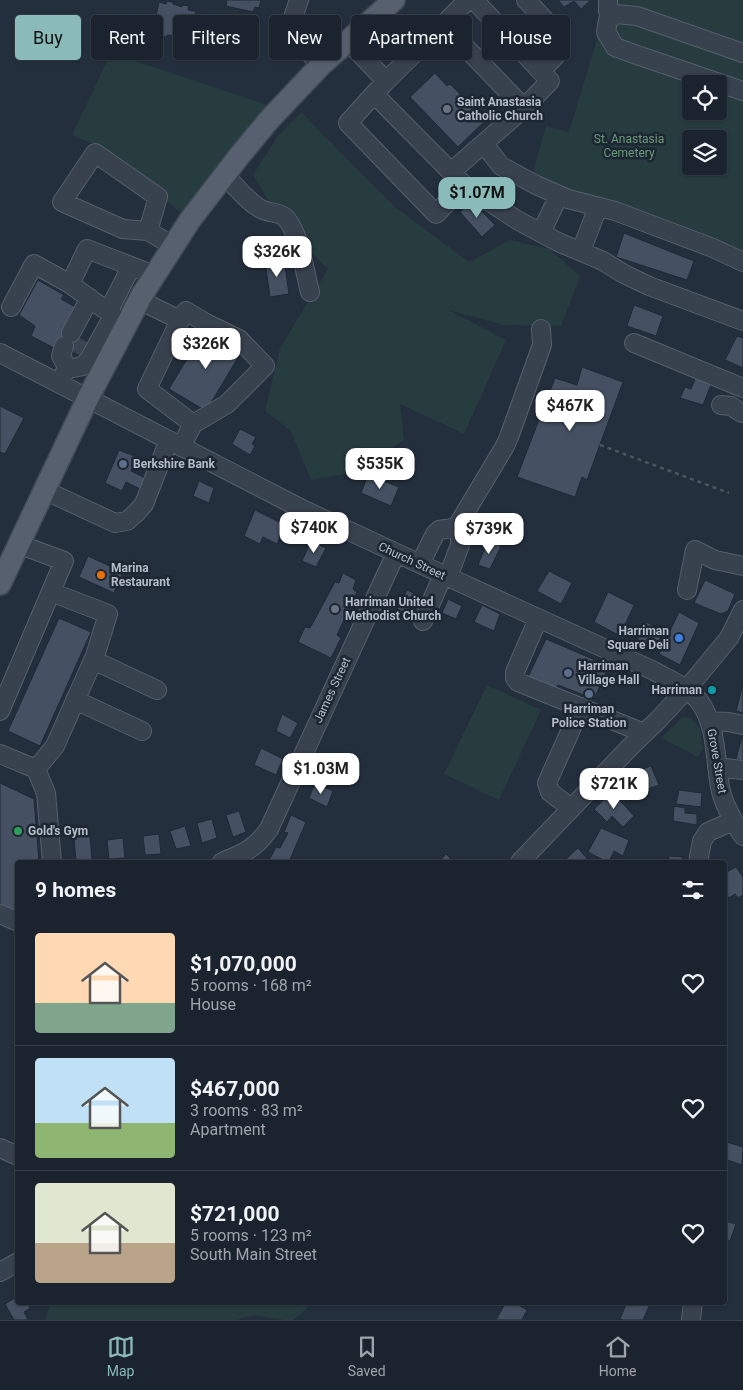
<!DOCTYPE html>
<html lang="en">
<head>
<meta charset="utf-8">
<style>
	:root { --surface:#1b232e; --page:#242b36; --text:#f1f3f6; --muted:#a0a4aa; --line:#39404a; --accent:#8bbbb9 }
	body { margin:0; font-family:Roboto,sans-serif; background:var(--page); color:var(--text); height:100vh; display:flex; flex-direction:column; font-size:19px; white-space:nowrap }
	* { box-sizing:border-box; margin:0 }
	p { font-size:16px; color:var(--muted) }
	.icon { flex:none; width:28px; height:28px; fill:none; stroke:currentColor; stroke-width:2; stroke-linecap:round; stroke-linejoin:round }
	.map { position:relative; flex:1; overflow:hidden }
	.side { position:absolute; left:15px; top:860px; width:712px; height:445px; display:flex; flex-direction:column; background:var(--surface); border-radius:5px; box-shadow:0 1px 4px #0004,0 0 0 1px var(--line) }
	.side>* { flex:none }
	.top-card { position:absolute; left:15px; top:15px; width:714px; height:45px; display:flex; gap:10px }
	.buttons { position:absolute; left:682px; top:75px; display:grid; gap:10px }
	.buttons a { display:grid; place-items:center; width:45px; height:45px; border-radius:5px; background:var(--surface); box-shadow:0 1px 4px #0004,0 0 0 1px var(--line); font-size:25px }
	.price { position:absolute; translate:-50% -42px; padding:0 11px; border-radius:10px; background:#fff; color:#222; font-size:16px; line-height:32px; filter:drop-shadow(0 1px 2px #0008) }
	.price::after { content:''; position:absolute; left:50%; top:30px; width:15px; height:11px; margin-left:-8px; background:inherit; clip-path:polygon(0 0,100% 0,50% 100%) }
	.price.active { background:var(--accent); color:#111 }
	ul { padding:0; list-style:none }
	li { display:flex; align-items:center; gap:15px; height:125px; padding:0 20px }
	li+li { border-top:1px solid var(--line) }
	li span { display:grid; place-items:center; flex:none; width:140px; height:100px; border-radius:5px; color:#555 }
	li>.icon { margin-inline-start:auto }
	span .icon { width:60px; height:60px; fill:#fffc; stroke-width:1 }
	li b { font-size:21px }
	h2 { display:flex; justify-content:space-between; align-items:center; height:60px; padding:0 20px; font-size:21px }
	.pill { padding:0 18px; border-radius:5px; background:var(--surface); box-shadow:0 1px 4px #0004,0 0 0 1px var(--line); font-size:18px; line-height:45px }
	.pill.active { background:var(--accent); color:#111 }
	.dock { display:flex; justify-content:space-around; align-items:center; height:70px; border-top:1px solid var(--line); background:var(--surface); font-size:14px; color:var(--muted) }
	.dock a { display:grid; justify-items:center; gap:2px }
	.dock .active { color:var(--accent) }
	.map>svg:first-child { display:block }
	.green { fill:#263c3f; fill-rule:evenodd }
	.building { fill:#455162; stroke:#1f2835 }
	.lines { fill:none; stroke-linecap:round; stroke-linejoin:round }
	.minor-tunnel { stroke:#3a4453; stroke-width:18; stroke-dasharray:18 9; stroke-linecap:butt }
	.minor-casing { stroke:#565f6c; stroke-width:20 }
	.major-casing { stroke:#414a57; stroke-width:24 }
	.path { stroke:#44595c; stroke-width:2.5; stroke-dasharray:4 4; stroke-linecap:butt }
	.minor { stroke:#38414e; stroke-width:18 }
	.major { stroke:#56606e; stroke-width:21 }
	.worship-dot { fill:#6b7280; stroke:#1d2633; stroke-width:2 }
	.service-dot { fill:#5c6f8a; stroke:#1d2633; stroke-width:2 }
	.food-dot { fill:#e8710a; stroke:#1d2633; stroke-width:2 }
	.shop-dot { fill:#3f7fe0; stroke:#1d2633; stroke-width:2 }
	.culture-dot { fill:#0f9aa8; stroke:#1d2633; stroke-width:2 }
	.leisure-dot { fill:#2e9e5b; stroke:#1d2633; stroke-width:2 }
	.labels { text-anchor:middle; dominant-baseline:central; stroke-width:5; stroke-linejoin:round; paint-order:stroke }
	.poi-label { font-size:12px; font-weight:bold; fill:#b4bcc9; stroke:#1d2633; text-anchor:start }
	.park-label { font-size:12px; fill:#6b9a76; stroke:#1d2633 }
	.street-label { font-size:12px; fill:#b4bcc9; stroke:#1d2633 }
</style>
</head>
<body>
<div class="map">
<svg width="743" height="1320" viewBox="0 0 743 1320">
	<rect width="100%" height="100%" fill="#242f3e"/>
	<path class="green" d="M609,0H743V253L532,176L546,126L569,132ZM691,84H719V111H691ZM691,139H719V166H691Z
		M111,53L273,107L221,161L182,213L93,144L72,135Z
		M301,112L395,207L469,262L510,240L549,249L580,276L561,326L505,325L448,310L506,340L464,434L400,404L404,440L356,472L311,480L291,431L265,411L280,348L328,269L285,228L253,175L277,137Z
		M487,685L541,710L499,800L444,774Z
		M683,717L691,718L700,728L703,749L698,757L661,738Z
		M50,1303V1302L313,1303L293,1320H284L254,1315L235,1320H45Z"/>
	<path class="building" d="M227,0H261L259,8L255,7L253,12L226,6Z
		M558,0H591L581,9L574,1L564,7Z
		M167,1L175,3L173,4L182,7V5L189,6L188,10L196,11L195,15L201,17L202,13L208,15V17L215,19L216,16L223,18V22L229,24L223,51L216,50L215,53L208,51L209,48L201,47L200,49L192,48V43L187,42L188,40L184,39L183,42L174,40V36L167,35V37L160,36V32L153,31L159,2L166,4Z
		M435,73L447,86L450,84L486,120L458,147L410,97Z
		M472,201L495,225L482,237L460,212Z
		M624,233L694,261L687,280L616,257Z
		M284,259L289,294L270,297L265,261Z
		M38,280L64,295L61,299L77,308L56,349L31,336L35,326L19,315Z
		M634,305L663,316L656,336L627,326Z
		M205,329L242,351L206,411L169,389Z
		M737,336L743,338V368L725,360Z
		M582,367L623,382L587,480L582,477L575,497L517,477L555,378L577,385Z
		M696,377L712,382L703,405L680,398L685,387L691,389Z
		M0,406L24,418L5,454L0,452Z
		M240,429L256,437L252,444L255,446L250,455L232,444Z
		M119,450L137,457L131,471L145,478L140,489L126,482L122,491L105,483Z
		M368,475L399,487L391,506L361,493Z
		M199,481L214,488L209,503L193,496Z
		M255,510L285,525L277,544L263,537L260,544L244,536Z
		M488,540L501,546L490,569L478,565Z
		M311,541L326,548L316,567L302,561Z
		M88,556L123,572L114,593L79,577Z
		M549,571L572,583L561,604L537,591Z
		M343,573L356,580L353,589L357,592L337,635L341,638L331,658L298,642L305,627L310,628L335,582L339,583Z
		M705,580L735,594L728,611L721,614L694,603Z
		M407,590L420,596L416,601L419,603L411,618L407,616L403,622L393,617Z
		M608,592L634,605L620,636L594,622Z
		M448,599L462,606L456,619L442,613Z
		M482,605L500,614L494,631L474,622Z
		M679,612L699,623L680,665L659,654Z
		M59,618L91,632L40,746L8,731Z
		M646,622L664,631L654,651L636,643Z
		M546,639L609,666L594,699L558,685L554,692L527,679Z
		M743,684V713L736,711Z
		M282,714L298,723L290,738L276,731Z
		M743,733V761L736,759Z
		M261,748L283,759L276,775L254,765Z
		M651,766L659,785L639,792L632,773Z
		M0,783L34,799L39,862H18V908L13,917L0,911Z
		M315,783L333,791L327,807L309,798Z
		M679,790L702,793L701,807L676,804Z
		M612,792L634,816L623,827L612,816L607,822L594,809Z
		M674,806L685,808V813L697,814V825L673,821Z
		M239,811L246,832L233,837L226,815Z
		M291,815L306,822L289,862H268L276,847L280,848L288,833L284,832Z
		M212,819L217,838L202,843L197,823Z
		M89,826L92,860L76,861L73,828Z
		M185,826L191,846L176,849L170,831Z
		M601,828L629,840L623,856L614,851L609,862H607L588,852Z
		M159,834L161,854L145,855L143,836Z
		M123,838L125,858L109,859L107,840Z
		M578,848L590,862H565L564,861Z
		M446,854L454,862H439Z
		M669,856L683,857L682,862H668Z
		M736,867L743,877V895L738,898L735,894L729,898L725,892V873Z
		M727,1142L743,1147L742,1165L725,1159V1148Z
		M725,1221L736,1224L730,1241L725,1239Z
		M18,1296V1302H27L30,1308L24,1312L28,1320H14L5,1304Z
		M506,1302H513L527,1310L522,1320H496Z
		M627,1302H646L650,1304L643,1320H623L620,1319Z"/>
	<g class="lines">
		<path class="minor-tunnel" d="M74,352L81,339"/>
		<defs>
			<path id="minor" d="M299,0L291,23L294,37L321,65
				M526,0L558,34L560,51L541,71
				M608,0V11L616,14L637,16L743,53
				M616,14L608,20L606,32L615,47L637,55L743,91
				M443,24L524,108
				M348,41L386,81L468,0
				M386,81L374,94L464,185L517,220L558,242L603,261L624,274L649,286L743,321
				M374,94L348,123L436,214L464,185
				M484,144L501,166L536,185L568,199L615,211L713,248L743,262
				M451,172L524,108L550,81L474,0
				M225,175C235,186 248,202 261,209C268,213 277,212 283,216C299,227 305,274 310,292
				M148,231L158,197L95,153L62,202L123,229L148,231L173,246
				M541,233L559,195
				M581,251L598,207
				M139,300L180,320L186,311L206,323L239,339L265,366L227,404L193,424L181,447
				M11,307L34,264L70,284
				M108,312L131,267
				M180,320L147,389L193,424
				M126,325L70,284L87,249L154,275
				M71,333L90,298
				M634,343L743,388
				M64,346L61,356L67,367
				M0,353L302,509L448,577L654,671C668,679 688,687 699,701C717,725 715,759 720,787C723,804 733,821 743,836
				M105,366L90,358L113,316
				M60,383L67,367L73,368L83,366L90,358
				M721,405L731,406L740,412L743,413
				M44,490L115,523L127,521L136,513L144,504L169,440
				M420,564L435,534L439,530C447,528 454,530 459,523L505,446L509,437L542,345L541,329
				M448,577L460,545V534L456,526
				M687,590L695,550L715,560L743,566
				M538,619L515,672V678L518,682L644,733
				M423,621L443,575
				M93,660L157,690
				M75,700L142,731
				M0,711L64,561L18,544
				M710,721L728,722L743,725
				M0,754L36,769L46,793L52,862
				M717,767L743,770
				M36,769L55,746L95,656L108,614L51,592
				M571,808L550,792L547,783L581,707
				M222,862C244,853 255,849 269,829L396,553
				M520,862L631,746L658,720L686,690L729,638L743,610
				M698,862L702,841L708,832L733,821
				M0,914L16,921L18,920
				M0,1148L18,1156
				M0,1272L18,1262
				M691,1320L693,1302"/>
			<path id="major" d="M0,584L88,398L142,295L190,220L240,155L269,120L321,65L394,0"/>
		</defs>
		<use href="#minor" class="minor-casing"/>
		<use href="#major" class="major-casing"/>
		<path class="path" d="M600,445L729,493"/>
		<use href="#minor" class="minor"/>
		<use href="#major" class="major"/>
	</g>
	<g class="worship-dot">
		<circle cx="447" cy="109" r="5"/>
		<circle cx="335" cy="609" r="5"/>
	</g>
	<g class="service-dot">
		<circle cx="123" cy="464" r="5"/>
		<circle cx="568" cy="673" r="5"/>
		<circle cx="589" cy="694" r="5"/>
	</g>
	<circle class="food-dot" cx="101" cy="575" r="5"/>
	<circle class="shop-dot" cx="679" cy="638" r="5"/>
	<circle class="culture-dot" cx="712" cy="690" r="5"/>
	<circle class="leisure-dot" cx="18" cy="831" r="5"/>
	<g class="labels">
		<g class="poi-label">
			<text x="457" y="102">Saint Anastasia<tspan x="457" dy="14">Catholic Church</tspan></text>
			<text x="133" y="464">Berkshire Bank</text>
			<text x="111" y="568">Marina<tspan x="111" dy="14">Restaurant</tspan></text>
			<text x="345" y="602">Harriman United<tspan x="345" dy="14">Methodist Church</tspan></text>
			<text x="669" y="631" text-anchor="end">Harriman<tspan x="669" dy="14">Square Deli</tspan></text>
			<text x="578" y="666">Harriman<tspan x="578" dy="14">Village Hall</tspan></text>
			<text x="702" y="690" text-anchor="end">Harriman</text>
			<text x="589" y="709" text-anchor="middle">Harriman<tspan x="589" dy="14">Police Station</tspan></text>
			<text x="28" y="831">Gold's Gym</text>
		</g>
		<g class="park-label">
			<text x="629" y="139">St. Anastasia<tspan x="629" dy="14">Cemetery</tspan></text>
		</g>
		<g class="street-label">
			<text transform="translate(412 561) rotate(25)">Church Street</text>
			<text transform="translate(332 690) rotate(-65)">James Street</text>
			<text transform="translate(717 761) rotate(80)">Grove Street</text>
		</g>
	</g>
</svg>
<div class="buttons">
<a><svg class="icon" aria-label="locate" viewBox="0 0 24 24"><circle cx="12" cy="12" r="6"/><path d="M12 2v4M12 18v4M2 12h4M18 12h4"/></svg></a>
<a><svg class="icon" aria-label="layers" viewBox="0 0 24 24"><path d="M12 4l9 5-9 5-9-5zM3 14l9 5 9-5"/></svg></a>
</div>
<b class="price active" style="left:477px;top:219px">$1.07M</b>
<b class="price" style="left:277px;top:278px">$326K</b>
<b class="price" style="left:206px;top:370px">$326K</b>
<b class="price" style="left:570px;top:432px">$467K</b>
<b class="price" style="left:380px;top:490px">$535K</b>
<b class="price" style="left:314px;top:554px">$740K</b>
<b class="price" style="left:489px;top:555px">$739K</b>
<b class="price" style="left:321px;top:795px">$1.03M</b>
<b class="price" style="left:614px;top:810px">$721K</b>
<div class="top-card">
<a class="pill active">Buy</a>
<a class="pill">Rent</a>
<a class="pill">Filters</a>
<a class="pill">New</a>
<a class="pill">Apartment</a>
<a class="pill">House</a>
</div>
<section class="side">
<h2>9 homes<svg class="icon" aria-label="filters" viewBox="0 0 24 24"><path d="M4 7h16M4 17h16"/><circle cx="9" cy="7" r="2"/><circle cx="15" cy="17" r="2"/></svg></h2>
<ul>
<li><span style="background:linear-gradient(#ffd9b3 70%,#7fa58c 0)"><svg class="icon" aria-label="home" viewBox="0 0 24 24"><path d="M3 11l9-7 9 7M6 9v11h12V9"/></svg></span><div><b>$1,070,000</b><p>5 rooms · 168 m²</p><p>House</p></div><svg class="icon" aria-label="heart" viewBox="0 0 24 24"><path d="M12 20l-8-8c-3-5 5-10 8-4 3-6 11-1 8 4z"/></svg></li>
<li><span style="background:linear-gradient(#bfe0f5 65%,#8fb573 0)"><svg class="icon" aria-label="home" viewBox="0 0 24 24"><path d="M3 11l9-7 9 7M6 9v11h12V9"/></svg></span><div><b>$467,000</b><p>3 rooms · 83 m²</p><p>Apartment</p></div><svg class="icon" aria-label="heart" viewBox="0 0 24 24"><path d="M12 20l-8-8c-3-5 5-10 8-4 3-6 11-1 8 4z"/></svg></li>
<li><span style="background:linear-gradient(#dfe7d0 60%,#b9a48a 0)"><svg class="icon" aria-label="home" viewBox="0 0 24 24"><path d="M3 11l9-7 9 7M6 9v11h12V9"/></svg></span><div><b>$721,000</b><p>5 rooms · 123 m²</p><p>South Main Street</p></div><svg class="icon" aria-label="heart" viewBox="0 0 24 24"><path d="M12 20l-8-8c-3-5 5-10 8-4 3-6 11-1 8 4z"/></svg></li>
</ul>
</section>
</div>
<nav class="dock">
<a class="active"><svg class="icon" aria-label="map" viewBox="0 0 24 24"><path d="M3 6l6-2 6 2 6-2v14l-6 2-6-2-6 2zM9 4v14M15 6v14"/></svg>Map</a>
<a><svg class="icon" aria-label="saved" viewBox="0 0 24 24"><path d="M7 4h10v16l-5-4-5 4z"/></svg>Saved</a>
<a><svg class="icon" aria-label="home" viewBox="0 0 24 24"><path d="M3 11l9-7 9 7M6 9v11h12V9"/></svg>Home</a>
</nav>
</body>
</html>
